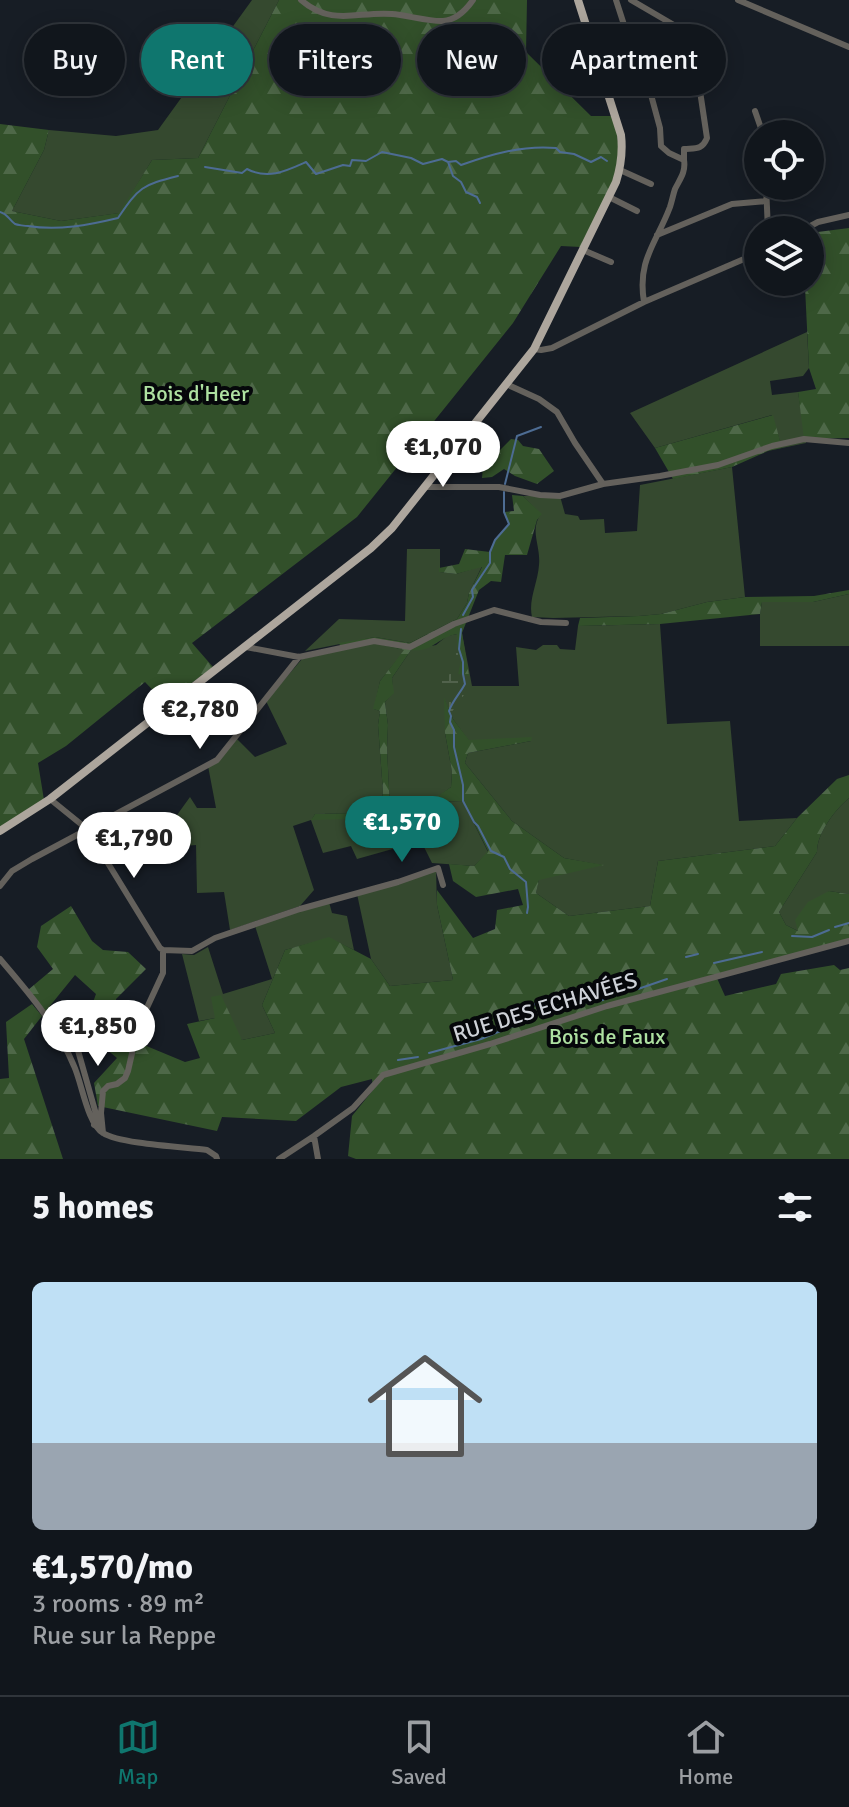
<!DOCTYPE html>
<html lang="en">
<head>
<meta charset="utf-8">
<style>
	:root { --surface:#11161c; --page:#1a1f25; --text:#f1f3f6; --muted:#9c9fa3; --line:#30353b; --accent:#0f766e }
	body { margin:0; font-family:Signika,sans-serif; background:var(--page); color:var(--text); height:100vh; display:flex; flex-direction:column; font-size:30px; white-space:nowrap }
	* { box-sizing:border-box; margin:0 }
	p { font-size:26px; color:var(--muted) }
	.icon { flex:none; width:44px; height:44px; fill:none; stroke:currentColor; stroke-width:2; stroke-linecap:round; stroke-linejoin:round }
	.map { position:relative; height:1159px; overflow:hidden }
	.details { display:flex; flex-direction:column; background:var(--surface); flex:1 }
	.details>* { flex:none }
	.hud { position:absolute; left:24px; top:24px; width:802px; height:72px; display:flex; gap:16px }
	.fabs { position:absolute; left:744px; top:120px; display:grid; gap:16px }
	.fabs a { display:grid; place-items:center; width:80px; height:80px; border-radius:50%; background:var(--surface); box-shadow:0 4px 20px #0003,0 0 0 2px var(--line); font-size:40px }
	.price { position:absolute; translate:-50% -68px; padding:0 18px; border-radius:28px; background:#fff; color:#222; font-size:26px; line-height:52px; filter:drop-shadow(0 2px 4px #0008) }
	.price::after { content:''; position:absolute; left:50%; top:48px; width:24px; height:18px; margin-left:-12px; background:inherit; clip-path:polygon(0 0,100% 0,50% 100%) }
	.price.selected { background:var(--accent); color:#fff }
	ul { padding:0; list-style:none }
	li { display:grid; align-content:center; gap:16px; height:424px; padding:0 32px }
	li+li { border-top:2px solid var(--line) }
	li span { display:grid; place-items:center; height:248px; border-radius:12px; color:#555 }
	li>.icon { margin-inline-start:auto }
	span .icon { width:144px; height:144px; fill:#fffc; stroke-width:1 }
	li b { font-size:34px }
	h2 { display:flex; justify-content:space-between; align-items:center; height:96px; padding:0 32px; font-size:34px }
	.tag { padding:0 28px; border-radius:36px; background:var(--surface); box-shadow:0 4px 20px #0003,0 0 0 2px var(--line); font-size:28px; line-height:72px }
	.tag.selected { background:var(--accent); color:#fff }
	.tabs { display:flex; justify-content:space-around; align-items:center; height:112px; border-top:2px solid var(--line); background:var(--surface); font-size:22px; color:var(--muted) }
	.tabs a { display:grid; justify-items:center; gap:4px }
	.tabs .selected { color:var(--accent) }
	.map>svg:first-child { display:block }
	.green { fill:#35492f }
	.forest { fill:url(#forest-firs) }
	.wetland { fill:url(#wetland-marsh) }
	.lines { fill:none; stroke-linecap:round; stroke-linejoin:round }
	.stream { stroke:#4d6c93; stroke-width:2 }
	.minor { stroke:#64615c; stroke-width:6 }
	.major { stroke:#ada69d; stroke-width:8 }
	.labels { text-anchor:middle; dominant-baseline:central; stroke-width:8; stroke-linejoin:round; paint-order:stroke }
	.park-label { font-size:22px; fill:#aee1a1; stroke:#05070a }
	.street-label { font-size:22px; fill:#ced2d8; stroke:#05070a }
</style>
</head>
<body>
<div class="map">
<svg width="849" height="1159" viewBox="0 0 849 1159">
	<defs>
		<pattern id="forest-firs" width="22" height="20" patternUnits="userSpaceOnUse" patternTransform="scale(2)"><rect width="22" height="20" fill="#32502a"/><path d="M5 1l3.5 6h-7zM16 11l3.5 6h-7z" fill="#4e6848"/></pattern>
		<pattern id="wetland-marsh" width="20" height="14" patternUnits="userSpaceOnUse" patternTransform="scale(2)"><rect width="20" height="14" fill="#35492f"/><path d="M1 5h8M5 5V1M11 12h8M15 12V8" fill="none" stroke="#51624c"/></pattern>
	</defs>
	<rect width="100%" height="100%" fill="#171d25"/>
	<path class="green" d="M252,0H279L198,158L152,160L120,213L61,221L12,211L44,150L49,130L116,136L158,130Z
		M807,332L809,368L803,376L770,381L772,395L798,392L806,443L782,448L772,415L655,448L630,413Z
		M732,467L745,597L707,602L661,614L639,616L553,618L532,617C528,600 538,582 539,565C541,546 529,530 541,514L523,496H560L565,514L578,516L580,520L604,519L605,533L637,531L640,485Z
		M407,549H440V572L456,574L482,566L469,593L467,603L457,619L410,643L375,637L305,651L339,619L405,621Z
		M849,594V646H760V614L762,602H813Z
		M660,624L667,724L730,721L739,821L797,818L775,846L658,861L650,906L569,916L536,893L539,879L601,865L564,858L512,821L465,763L468,753L531,741H469L453,719L445,701V733L452,772L451,787L431,802L463,801L488,852L474,866L432,863L421,841L357,859L351,846L323,853L311,820L293,826L314,890L300,906L230,930L224,892L197,893L196,845L139,850L138,832L177,815L190,797L197,808H216L208,766L237,739L255,757L287,744L266,701L302,659L374,643L405,650L380,681L374,709L380,711L378,725L383,792L379,817L353,813L315,814L312,819H352L374,824L408,815L415,824L411,809L390,810L387,748L388,725L385,702L393,693L392,678L411,650L436,645L447,636L462,633L472,686H519L516,647L536,650L543,645H557L560,649L575,650L578,626Z
		M849,798V894L829,891L798,931L786,925L779,912L817,852C817,833 835,810 849,798Z
		M436,870L437,905L453,980L390,986L371,959L357,894Z
		M329,902L332,913L347,916L354,950L329,938L285,950L262,1005L275,1033L242,1040L215,1018L199,1021L182,954L194,955L208,947L223,994L272,979L255,926Z"/>
	<path class="forest" d="M279,0H527L526,52L591,116H616L620,170L581,247L561,246L513,323L357,517L192,643L213,667L165,703L145,682L66,746L38,763L44,800L0,827V124L49,130L44,150L12,211L61,221L119,213L152,160L198,158Z
		M849,228V438L804,439L798,392L816,389L809,368L805,287V282H810V233Z
		M773,415L782,448L768,451L732,467L673,479L655,448Z
		M511,439L518,440L523,446L539,449L554,471L537,484L515,476L504,469L492,477L482,478L484,456L499,451Z
		M512,495L523,496L542,514L537,520L527,555H505L501,582L491,581L479,590L462,633L469,676L458,674C462,657 456,650 457,634C438,637 432,653 411,650L392,678L394,693L385,702L388,725L387,748L390,809H411L416,826L408,815L374,824L352,819L311,820L315,814L354,813L379,816L383,792L378,725L380,711L373,709L380,681L404,650L374,643L342,650L339,643L375,637L410,643L457,619L467,603L469,593L482,567L456,574L439,572V568L459,564L465,549L490,552L495,540L509,524L504,512L514,511Z
		M849,590V594L813,602H762L760,614L660,624L578,626L580,618L639,616L661,614L707,602L745,597L814,596Z
		M444,697L453,719L469,740L532,737L531,741L468,753L465,763L512,821L564,858L604,865L539,880L536,893L569,916L650,906L658,861L775,846L797,818L837,779L849,775V798C835,810 817,833 817,852L779,912L786,925L798,931L795,920L808,902L829,891L849,894V941L716,976L725,996L776,984L781,974L834,965L840,970L849,968V1159H356L348,1156L352,1116L373,1090L372,1079L341,1087L296,1121L222,1117L217,1131L98,1106L94,1083L117,1058L83,1030L96,994L75,975L45,1012L28,990L53,969L37,947L41,926L71,906L92,941L103,950L128,952L146,969L116,999L120,1021L133,1027L132,1040L185,1062L200,1058L187,1024L215,1018L211,997L221,995L242,1040L275,1033L262,1005L285,950L329,937L371,959L390,986L453,980L437,905V890L473,938L495,929L497,910L523,905L518,889L476,897L453,881L449,864L474,866L488,851L463,801L429,802L451,787L452,772L445,733Z
		M32,1004L42,1016L24,1039L63,1159H0V1079L9,1078L6,1022Z"/>
	<path class="wetland" d="M456,644L461,660L458,674L469,676V688L451,713L444,697L440,679L456,671Z"/>
	<g class="lines">
		<path class="stream" d="M448,162L453,176L461,182L466,192L477,197L480,203
			M205,167L242,173L247,169C268,180 286,171 306,162L316,174L343,165L350,166L352,160L366,161L382,152L411,158L423,164L442,159L448,162L456,161L461,165C492,154 523,145 556,148L560,152L574,154L591,162L601,157L607,161
			M0,212C8,214 8,219 15,224C17,225 26,226 28,226C58,231 89,225 118,218C139,187 142,185 178,176
			M505,484L517,436L541,427
			M463,615L473,597L472,590L490,563V552L495,540L509,524L504,512V492
			M461,629L459,649L463,662V674L465,684C459,695 453,700 449,711L451,716L450,722L454,730V747L463,785V801L474,822L478,826L491,851L504,857L510,869L526,882L528,907L527,913
			M835,927L849,923
			M792,936L812,937L829,930
			M686,957L698,954
			M714,963L762,952
			M625,986L638,989L667,979
			M429,1053L481,1039L513,1026L534,1004L548,1008L603,1000L606,985L615,986
			M398,1060L418,1057"/>
		<path class="minor" d="M301,0C332,27 358,11 392,14C406,15 431,22 443,21C456,20 466,10 473,0
			M616,0L637,65L650,91L660,128L661,146L669,153L684,160C686,172 680,179 675,189C673,195 672,201 670,207C656,244 637,260 644,302
			M631,0L679,28L690,61L644,77
			M738,0L849,47
			M614,74L638,67
			M755,111L763,134
			M684,160V149C696,148 702,150 707,138L700,91L690,61
			M620,170L651,184
			M766,186L768,230
			M609,197L637,211
			M803,230L818,222L849,215
			M657,235L732,204L766,201
			M583,250L611,262
			M534,349L541,350L552,348L644,302L758,253
			M506,384L539,399L557,412L575,443L603,484
			M424,487H499L540,495L560,496L603,484L660,476L718,465L772,446L804,439L849,443
			M246,647L299,657L374,641L410,647L454,624L494,610L541,622L566,623
			M50,799L87,829L160,948L163,950V973L138,1027L128,1071L125,1078L117,1084L108,1086L103,1091L101,1113L103,1133
			M0,886L12,871L32,859L217,760L299,657
			M163,950L192,951L215,938L300,909L398,882L438,868L443,885
			M0,959C28,992 57,1025 74,1066C82,1083 87,1123 103,1133C120,1144 184,1147 207,1150L216,1156L217,1159
			M76,1005L80,1018L77,1047L98,1121L94,1125
			M314,1136L318,1159
			M279,1159L314,1136L353,1108L383,1075L490,1044L607,1006L849,941"/>
		<path class="major" d="M0,831L50,799L371,548L392,528L534,349L616,182C621,166 623,152 621,135L578,0"/>
	</g>
	<g class="labels">
		<g class="park-label">
			<text x="196" y="393">Bois d'Heer</text>
			<text x="607" y="1036">Bois de Faux</text>
		</g>
		<g class="street-label">
			<text transform="translate(545 1007) rotate(-17)">RUE DES ECHAVÉES</text>
		</g>
	</g>
</svg>
<div class="fabs">
<a><svg class="icon" aria-label="locate" viewBox="0 0 24 24"><circle cx="12" cy="12" r="6"/><path d="M12 2v4M12 18v4M2 12h4M18 12h4"/></svg></a>
<a><svg class="icon" aria-label="layers" viewBox="0 0 24 24"><path d="M12 4l9 5-9 5-9-5zM3 14l9 5 9-5"/></svg></a>
</div>
<b class="price" style="left:443px;top:489px">€1,070</b>
<b class="price" style="left:200px;top:751px">€2,780</b>
<b class="price selected" style="left:402px;top:864px">€1,570</b>
<b class="price" style="left:134px;top:880px">€1,790</b>
<b class="price" style="left:98px;top:1068px">€1,850</b>
<div class="hud">
<a class="tag">Buy</a>
<a class="tag selected">Rent</a>
<a class="tag">Filters</a>
<a class="tag">New</a>
<a class="tag">Apartment</a>
</div>
</div>
<section class="details">
<h2>5 homes<svg class="icon" aria-label="filters" viewBox="0 0 24 24"><path d="M4 7h16M4 17h16"/><circle cx="9" cy="7" r="2"/><circle cx="15" cy="17" r="2"/></svg></h2>
<ul>
<li><span style="background:linear-gradient(#bfe0f5 65%,#9aa5b1 0)"><svg class="icon" aria-label="home" viewBox="0 0 24 24"><path d="M3 11l9-7 9 7M6 9v11h12V9"/></svg></span><div><b>€1,570/mo</b><p>3 rooms · 89 m²</p><p>Rue sur la Reppe</p></div></li>
</ul>
</section>
<nav class="tabs">
<a class="selected"><svg class="icon" aria-label="map" viewBox="0 0 24 24"><path d="M3 6l6-2 6 2 6-2v14l-6 2-6-2-6 2zM9 4v14M15 6v14"/></svg>Map</a>
<a><svg class="icon" aria-label="saved" viewBox="0 0 24 24"><path d="M7 4h10v16l-5-4-5 4z"/></svg>Saved</a>
<a><svg class="icon" aria-label="home" viewBox="0 0 24 24"><path d="M3 11l9-7 9 7M6 9v11h12V9"/></svg>Home</a>
</nav>
</body>
</html>
